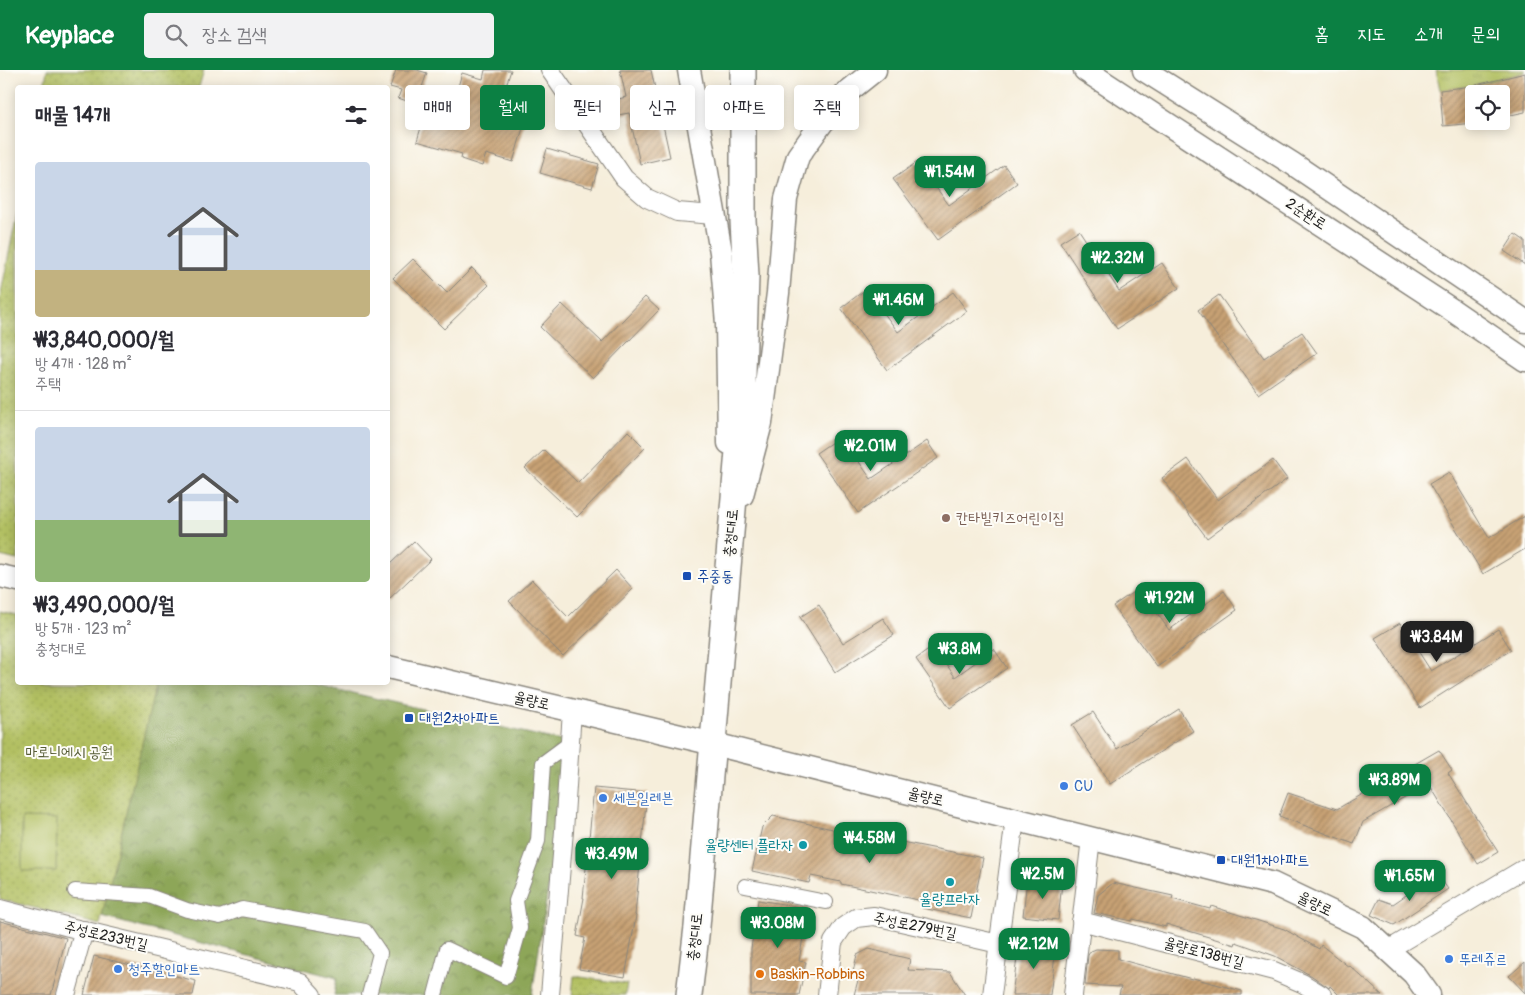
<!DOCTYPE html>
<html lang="ko">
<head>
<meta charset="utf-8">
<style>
	:root { --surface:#fff; --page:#f2f2f3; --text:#2b2b33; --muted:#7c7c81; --line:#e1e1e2; --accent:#0b8043 }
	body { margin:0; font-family:Pangolin,"Poor Story",sans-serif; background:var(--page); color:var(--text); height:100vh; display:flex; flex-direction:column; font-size:19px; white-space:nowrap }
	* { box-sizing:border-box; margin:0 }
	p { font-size:16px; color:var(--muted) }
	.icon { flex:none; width:28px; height:28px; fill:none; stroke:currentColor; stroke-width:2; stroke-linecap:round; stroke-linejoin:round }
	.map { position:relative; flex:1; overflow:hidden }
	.details { position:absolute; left:15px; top:15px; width:375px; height:600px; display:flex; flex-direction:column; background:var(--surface); border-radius:5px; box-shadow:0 2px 12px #0003 }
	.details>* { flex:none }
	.hud { position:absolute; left:405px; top:15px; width:475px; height:45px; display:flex; gap:10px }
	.buttons { position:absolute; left:1465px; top:15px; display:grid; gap:10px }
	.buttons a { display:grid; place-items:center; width:45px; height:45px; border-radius:5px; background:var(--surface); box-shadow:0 2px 12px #0003; font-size:25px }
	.price { position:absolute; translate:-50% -42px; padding:0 11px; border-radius:10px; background:var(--accent); color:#fff; font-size:16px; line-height:32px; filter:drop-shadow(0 1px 2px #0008) }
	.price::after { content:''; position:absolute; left:50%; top:30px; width:15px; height:11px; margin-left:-8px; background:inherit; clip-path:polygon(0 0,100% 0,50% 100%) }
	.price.current { background:#222; color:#fff }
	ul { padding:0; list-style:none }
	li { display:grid; align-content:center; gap:10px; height:265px; padding:0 20px }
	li+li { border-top:1px solid var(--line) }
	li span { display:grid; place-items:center; height:155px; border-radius:5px; color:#555 }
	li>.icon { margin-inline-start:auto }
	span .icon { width:90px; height:90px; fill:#fffc; stroke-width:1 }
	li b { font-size:21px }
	h2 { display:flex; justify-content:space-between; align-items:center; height:60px; padding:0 20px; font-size:21px }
	.tag { padding:0 18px; border-radius:5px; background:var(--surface); box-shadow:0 2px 12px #0003; font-size:18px; line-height:45px }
	.tag.current { background:var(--accent); color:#fff }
	header { display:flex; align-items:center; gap:30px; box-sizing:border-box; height:70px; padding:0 25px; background:var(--accent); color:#fff }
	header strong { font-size:24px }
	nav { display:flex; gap:28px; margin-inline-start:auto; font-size:18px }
	.search { width:350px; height:45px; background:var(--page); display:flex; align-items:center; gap:12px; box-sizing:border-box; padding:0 18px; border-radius:5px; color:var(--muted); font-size:19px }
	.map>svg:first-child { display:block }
	.grass { fill:url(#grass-tufts); stroke:#676e3f }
	.forest { fill:url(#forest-crowns); stroke:#54613a }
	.park { fill:url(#park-dots); stroke:#676e3f }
	.pitch { fill:#b2c062; stroke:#676e3f }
	.building { fill:url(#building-hatch) }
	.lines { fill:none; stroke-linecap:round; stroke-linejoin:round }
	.pedestrian-casing { stroke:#89857c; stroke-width:16 }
	.minor-casing { stroke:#89857c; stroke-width:20 }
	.tertiary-casing { stroke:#89857c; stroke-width:25 }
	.secondary-casing { stroke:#89857c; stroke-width:28 }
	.pedestrian { stroke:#fff; stroke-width:14 }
	.minor { stroke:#fff; stroke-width:18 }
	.tertiary { stroke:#fff; stroke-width:22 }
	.secondary { stroke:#fff; stroke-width:25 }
	.education-dot { fill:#8d6e63; stroke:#fdfcf7; stroke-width:2 }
	.transit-dot { fill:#1a4fb4; stroke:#fdfcf7; stroke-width:2 }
	.shop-dot { fill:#3f7fe0; stroke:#fdfcf7; stroke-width:2 }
	.culture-dot { fill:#0f9aa8; stroke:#fdfcf7; stroke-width:2 }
	.food-dot { fill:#e8710a; stroke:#fdfcf7; stroke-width:2 }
	.labels { text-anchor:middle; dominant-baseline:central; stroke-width:4; stroke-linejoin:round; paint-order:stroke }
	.street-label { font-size:15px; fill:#1c1c1c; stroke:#fdfcf7 }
	.education-label { font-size:15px; fill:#785e54; stroke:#fdfcf7; text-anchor:start }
	.transit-label { font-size:15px; fill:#164399; stroke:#fdfcf7; text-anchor:start }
	.park-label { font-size:15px; fill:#585e38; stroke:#fdfcf7 }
	.shop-label { font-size:15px; fill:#366cbe; stroke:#fdfcf7; text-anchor:start }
	.culture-label { font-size:15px; fill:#0d838f; stroke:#fdfcf7; text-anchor:end }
	.food-label { font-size:15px; fill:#c56008; stroke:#fdfcf7; text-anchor:start }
</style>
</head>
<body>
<header>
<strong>Keyplace</strong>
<div class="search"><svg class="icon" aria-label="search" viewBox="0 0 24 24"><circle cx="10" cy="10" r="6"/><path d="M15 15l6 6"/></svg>장소 검색</div>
<nav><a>홈</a><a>지도</a><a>소개</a><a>문의</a></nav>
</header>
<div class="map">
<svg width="1525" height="925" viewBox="0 0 1525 925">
	<defs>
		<pattern id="grass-tufts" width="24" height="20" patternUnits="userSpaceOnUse" patternTransform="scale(1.25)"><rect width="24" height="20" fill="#b2c062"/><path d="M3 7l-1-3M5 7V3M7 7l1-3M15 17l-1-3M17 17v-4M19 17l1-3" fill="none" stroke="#98a454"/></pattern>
		<pattern id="forest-crowns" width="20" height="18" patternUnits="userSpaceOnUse" patternTransform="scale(1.25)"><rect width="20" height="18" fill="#8da658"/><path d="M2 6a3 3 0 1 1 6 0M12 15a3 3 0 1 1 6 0" fill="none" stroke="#728648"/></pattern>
		<pattern id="park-dots" width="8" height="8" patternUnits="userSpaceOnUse" patternTransform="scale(1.25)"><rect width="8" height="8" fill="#b2c062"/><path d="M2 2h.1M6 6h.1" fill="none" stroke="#98a454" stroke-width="1.8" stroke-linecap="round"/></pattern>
		<pattern id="building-hatch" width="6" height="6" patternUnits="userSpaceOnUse" patternTransform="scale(1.25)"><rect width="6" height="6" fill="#c8a275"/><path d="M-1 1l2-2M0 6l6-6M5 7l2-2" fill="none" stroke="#a2835f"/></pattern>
	</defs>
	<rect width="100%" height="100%" fill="#fdfcf7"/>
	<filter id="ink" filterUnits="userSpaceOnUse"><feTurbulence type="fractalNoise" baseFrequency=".02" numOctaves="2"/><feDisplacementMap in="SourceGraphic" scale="10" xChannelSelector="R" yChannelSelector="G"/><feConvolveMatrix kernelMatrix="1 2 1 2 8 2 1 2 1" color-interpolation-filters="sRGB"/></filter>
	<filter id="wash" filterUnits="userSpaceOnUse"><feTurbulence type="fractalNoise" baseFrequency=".0096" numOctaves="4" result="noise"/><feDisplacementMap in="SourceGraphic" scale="20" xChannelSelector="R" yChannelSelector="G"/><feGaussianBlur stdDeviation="1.12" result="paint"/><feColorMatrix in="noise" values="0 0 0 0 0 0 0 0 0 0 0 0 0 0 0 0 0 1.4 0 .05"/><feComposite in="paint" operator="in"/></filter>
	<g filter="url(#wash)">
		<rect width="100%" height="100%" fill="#f6eedb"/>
		<path class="grass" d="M1436,0H1525V2L1472,16L1440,20Z"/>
		<path class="forest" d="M156,613H309L570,673L532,925H334L337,908L102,847Z"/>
		<path class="park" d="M47,0H204L199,17H44Z
			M17,143L18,490H17L0,486V228Z
			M0,541L17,545L18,612L156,613L100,855L0,829Z
			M574,906L627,914L625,925H572Z"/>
		<path class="pitch" d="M22,748L57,749L56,801H22Z"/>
		<g id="blocks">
			<path class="building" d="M396,0H417L427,3L416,34L398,28L401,20L390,17Z
				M485,0H511L505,19L532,27L513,92L486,84L482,96L461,89L462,84L417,71L425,44L448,51L462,3L483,9Z
				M620,0H651L670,87L640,94L629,43L618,45L615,30L626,27Z
				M1525,3V42L1501,47V24H1474V53L1443,56L1440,20L1472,16Z
				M547,79L599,94L592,118L540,103Z
				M917,92L949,135L1004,95L1017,113L938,170L893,109Z
				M1079,160L1119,221L1162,193L1179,218L1117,259L1060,172Z
				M1515,164L1525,171V195L1504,181Z
				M413,189L447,223L472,198L489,215L444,259L393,208Z
				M866,219L898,262L953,222L967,241L887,300L841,238Z
				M1219,225L1264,288L1302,262L1317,283L1258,324L1198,240Z
				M645,227L659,240L593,308L540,257L562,234L602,272Z
				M628,361L645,378L577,447L525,398L544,380L578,413Z
				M841,366L871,409L927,371L938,388L858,443L816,383Z
				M1188,389L1218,430L1273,390L1287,409L1207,468L1162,408Z
				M1449,402L1489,468L1525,446V479L1483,504L1429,414Z
				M414,471L431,489L388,530V496Z
				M616,500L633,519L563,586L509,531L532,510L568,547Z
				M1139,518L1169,560L1224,521L1237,540L1157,597L1113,536Z
				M819,535L843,573L883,548L894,565L835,602L800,547Z
				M1400,553L1431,601L1498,559L1511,580L1420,638L1375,568Z
				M934,576L955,607L994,579L1007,598L950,638L916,589Z
				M1179,639L1193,661L1110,714L1072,655L1093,642L1117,679Z
				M1439,680L1452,700L1448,703L1498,782L1478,794L1429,714L1363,752L1354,774L1279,746L1288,723L1337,739Z
				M594,718L647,723L635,845L636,846L625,907L579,899L585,868L577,866L584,828H583Z
				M773,746L851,763V762L983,788L971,848L922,838L923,831L841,814V812L811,806L809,813L752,801L762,757Z
				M1437,804L1448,819L1394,855L1371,845L1379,829L1393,834Z
				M1040,811L1062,813L1058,850L1023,846L1026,818Z
				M1113,813L1173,826L1172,829L1210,839L1211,836L1284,859L1319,879L1321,875L1349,897L1350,896L1382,925H1339L1330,916L1329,918L1312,906L1275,886L1236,872L1235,875L1166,854V857L1133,849L1132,851L1094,843L1098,825Z
				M758,830L808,838L799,891L806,892L799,925H751V879Z
				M0,851L66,868L51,925H0Z
				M1019,873L1056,878L1050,925H1012Z
				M869,879L910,889L908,900L950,902L965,925H854L860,903L853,902L857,885Z
				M1096,879L1118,880V889L1192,909L1193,908L1242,921V925H1119L1121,917L1085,915L1088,885L1091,881Z
				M94,886L196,911L193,925H84Z
				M1525,892V923L1509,906Z"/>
		</g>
	</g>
	<g filter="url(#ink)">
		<use href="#blocks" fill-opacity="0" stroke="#89857c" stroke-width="1"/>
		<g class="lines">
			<defs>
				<path id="pedestrian" d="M745,816L826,832
					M75,821L149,826L187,840L220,847L242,839L365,861L380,883L369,925
					M435,925L447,879L506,907L520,858L516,831L538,771L543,693L570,673"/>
				<path id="minor" d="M550,0L624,108L647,128L677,142L714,145
					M0,839L69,857L300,912L312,925
					M1081,851L1274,901L1302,913L1322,925
					M1388,880L1525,798
					M66,925L84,860
					M550,925L564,761L572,641
					M827,925L833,872L843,857L856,848L874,846L999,874
					M992,925L1015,749
					M1073,925L1091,768"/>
				<path id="tertiary" d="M689,0L721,182L727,254L729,373
					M1085,0L1452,240L1525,290
					M1144,0L1293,94L1525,251
					M742,425L761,353L778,223L786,129L798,86L840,28L875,0
					M0,506L18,510
					M388,597L714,674L1273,814L1363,857L1414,904L1429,925"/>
				<path id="secondary" d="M689,925L697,857L742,335L746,206L743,150V0"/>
			</defs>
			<use href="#pedestrian" class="pedestrian-casing"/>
			<use href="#minor" class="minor-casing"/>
			<use href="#tertiary" class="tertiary-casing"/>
			<use href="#secondary" class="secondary-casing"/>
			<use href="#pedestrian" class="pedestrian"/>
			<use href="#minor" class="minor"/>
			<use href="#tertiary" class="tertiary"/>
			<use href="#secondary" class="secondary"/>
		</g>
	</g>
	<circle class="education-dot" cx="946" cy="448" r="5"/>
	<g class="transit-dot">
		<rect x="682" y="501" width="10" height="10" rx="2.5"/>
		<rect x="404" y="643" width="10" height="10" rx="2.5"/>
		<rect x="1216" y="785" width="10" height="10" rx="2.5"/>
	</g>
	<g class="shop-dot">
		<circle cx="1064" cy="716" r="5"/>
		<circle cx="603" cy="728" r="5"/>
		<circle cx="1449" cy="889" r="5"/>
		<circle cx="118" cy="899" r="5"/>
	</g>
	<g class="culture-dot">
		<circle cx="803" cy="775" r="5"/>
		<circle cx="950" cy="812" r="5"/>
	</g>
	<circle class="food-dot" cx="760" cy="904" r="5"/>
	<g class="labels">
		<g class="street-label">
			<text transform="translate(1306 144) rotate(33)">2순환로</text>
			<text transform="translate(731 463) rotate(-85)">충청대로</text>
			<text transform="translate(532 631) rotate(13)">율량로</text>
			<text transform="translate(926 727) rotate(14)">율량로</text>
			<text transform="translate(1315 834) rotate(26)">율량로</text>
			<text transform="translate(915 856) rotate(11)">주성로279번길</text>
			<text transform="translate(106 866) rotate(13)">주성로233번길</text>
			<text transform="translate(695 867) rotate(-84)">충청대로</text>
			<text transform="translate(1204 883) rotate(15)">율량로138번길</text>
		</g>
		<g class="education-label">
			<text x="956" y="448">칸타빌키즈어린이집</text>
		</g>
		<g class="transit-label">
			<text x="697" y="506">주중동</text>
			<text x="419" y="648">대원2차아파트</text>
			<text x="1231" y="790">대원1차아파트</text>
		</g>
		<g class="park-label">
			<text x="69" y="682">마로니에시 공원</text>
		</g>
		<g class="shop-label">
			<text x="1074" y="716">CU</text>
			<text x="613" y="728">세븐일레븐</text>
			<text x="1459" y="889">뚜레쥬르</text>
			<text x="128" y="899">청주할인마트</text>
		</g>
		<g class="culture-label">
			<text x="793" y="775">율량센터 플라자</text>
			<text x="950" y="829" text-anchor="middle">율량프라자</text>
		</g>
		<g class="food-label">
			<text x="770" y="904">Baskin-Robbins</text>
		</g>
	</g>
</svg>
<div class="buttons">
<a><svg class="icon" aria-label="locate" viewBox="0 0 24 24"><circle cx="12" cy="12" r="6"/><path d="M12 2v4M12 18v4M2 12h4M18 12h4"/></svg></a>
</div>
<b class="price" style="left:950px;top:128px">₩1.54M</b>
<b class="price" style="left:1118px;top:214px">₩2.32M</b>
<b class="price" style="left:899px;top:256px">₩1.46M</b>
<b class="price" style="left:871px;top:402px">₩2.01M</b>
<b class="price" style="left:1170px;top:554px">₩1.92M</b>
<b class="price current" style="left:1437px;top:593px">₩3.84M</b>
<b class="price" style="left:960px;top:605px">₩3.8M</b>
<b class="price" style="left:1395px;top:736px">₩3.89M</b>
<b class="price" style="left:870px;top:794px">₩4.58M</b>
<b class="price" style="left:612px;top:810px">₩3.49M</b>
<b class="price" style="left:1043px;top:830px">₩2.5M</b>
<b class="price" style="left:1410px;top:832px">₩1.65M</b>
<b class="price" style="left:778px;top:879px">₩3.08M</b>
<b class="price" style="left:1034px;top:900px">₩2.12M</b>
<div class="hud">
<a class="tag">매매</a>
<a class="tag current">월세</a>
<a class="tag">필터</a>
<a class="tag">신규</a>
<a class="tag">아파트</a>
<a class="tag">주택</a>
</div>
<section class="details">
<h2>매물 14개<svg class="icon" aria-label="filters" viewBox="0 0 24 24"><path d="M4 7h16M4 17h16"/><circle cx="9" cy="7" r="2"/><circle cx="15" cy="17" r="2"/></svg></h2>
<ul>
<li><span style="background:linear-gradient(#c9d6e8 70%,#c2b280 0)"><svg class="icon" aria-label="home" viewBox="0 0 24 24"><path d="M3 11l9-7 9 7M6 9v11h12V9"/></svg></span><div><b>₩3,840,000/월</b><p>방 4개 · 128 m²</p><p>주택</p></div></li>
<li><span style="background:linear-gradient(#c9d6e8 60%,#8fb573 0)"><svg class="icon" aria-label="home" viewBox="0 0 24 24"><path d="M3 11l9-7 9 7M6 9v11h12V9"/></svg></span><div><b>₩3,490,000/월</b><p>방 5개 · 123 m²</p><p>충청대로</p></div></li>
</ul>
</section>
</div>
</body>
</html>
